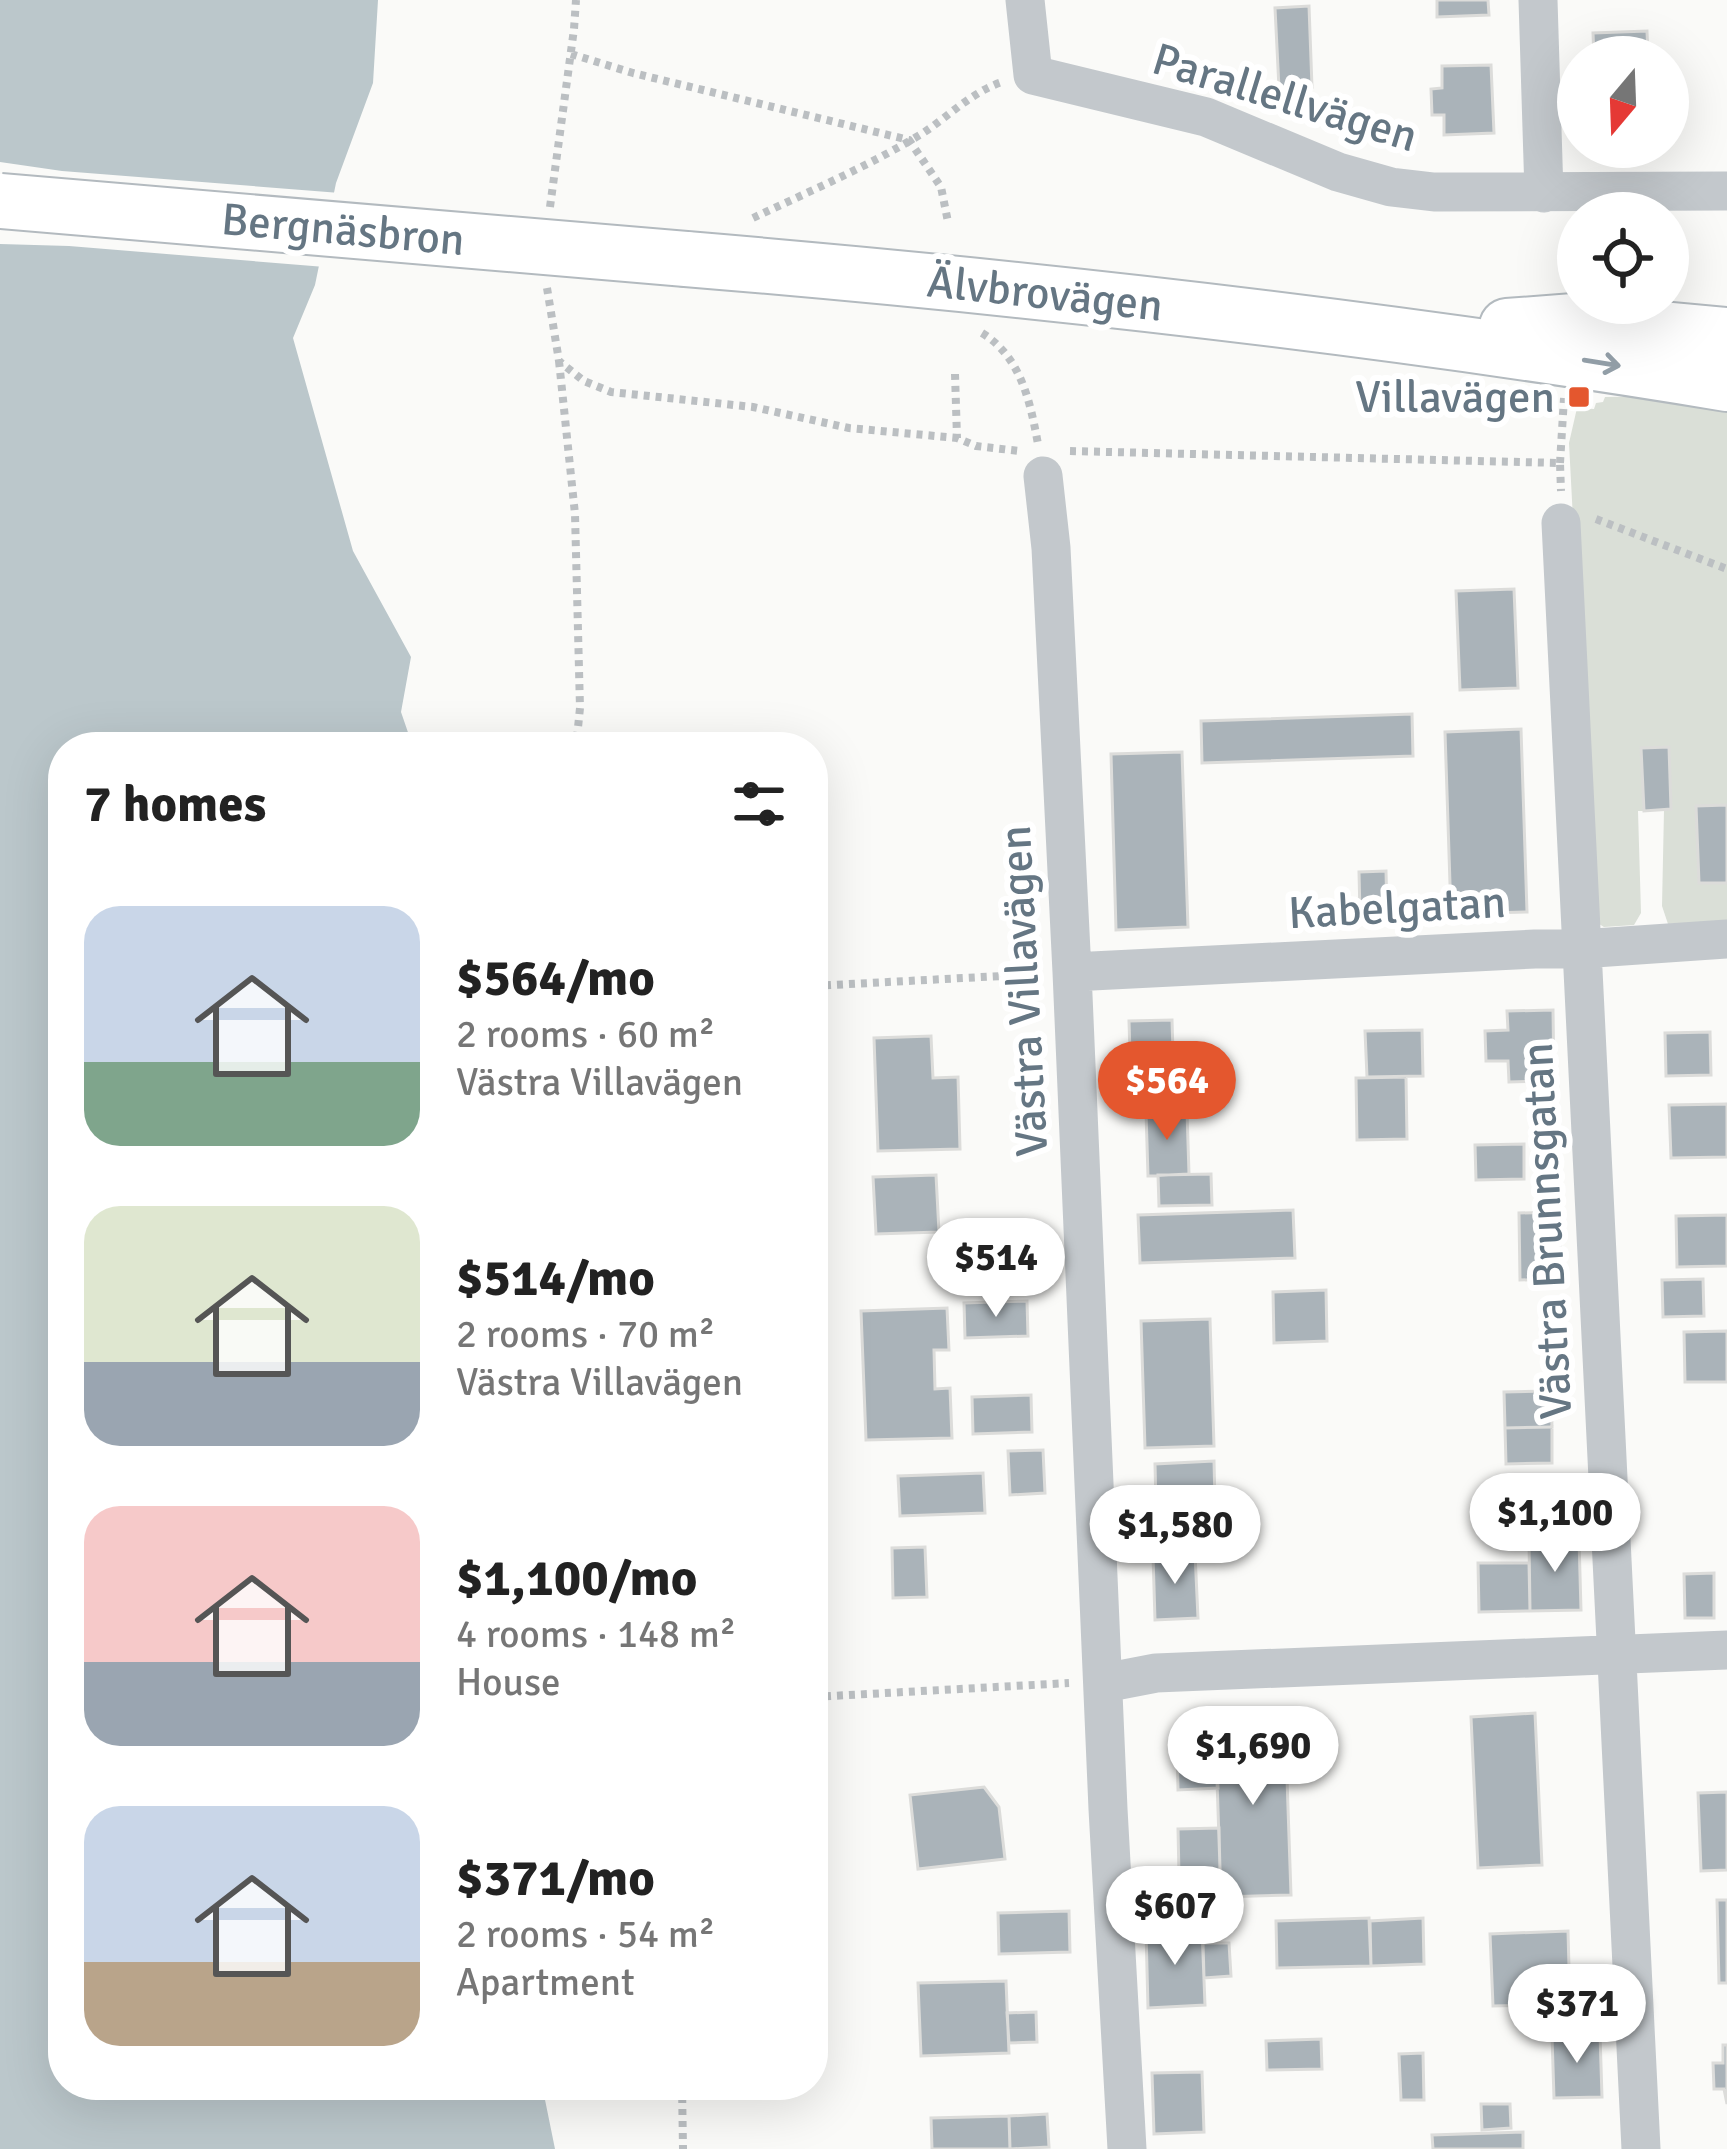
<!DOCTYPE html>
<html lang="en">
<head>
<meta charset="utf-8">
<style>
	:root { --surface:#fff; --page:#f6f6f6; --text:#222; --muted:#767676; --accent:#e4572e }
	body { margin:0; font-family:Signika,sans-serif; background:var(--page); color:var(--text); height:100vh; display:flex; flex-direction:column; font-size:45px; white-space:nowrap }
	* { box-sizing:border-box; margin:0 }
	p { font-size:39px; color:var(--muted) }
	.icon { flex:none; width:66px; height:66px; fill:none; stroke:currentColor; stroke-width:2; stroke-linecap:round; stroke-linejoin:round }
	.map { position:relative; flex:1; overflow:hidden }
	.details { position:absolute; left:48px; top:732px; width:780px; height:1368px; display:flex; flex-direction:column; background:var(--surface); border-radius:48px; box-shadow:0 12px 48px #0002 }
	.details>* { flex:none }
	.needle { width:78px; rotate:199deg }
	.controls { position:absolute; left:1557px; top:36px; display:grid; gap:24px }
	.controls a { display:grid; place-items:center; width:132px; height:132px; border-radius:50%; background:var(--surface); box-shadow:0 12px 48px #0002; font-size:60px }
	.price { position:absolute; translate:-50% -102px; padding:0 27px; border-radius:42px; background:#fff; color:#222; font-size:39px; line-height:78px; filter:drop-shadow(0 3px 6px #0008) }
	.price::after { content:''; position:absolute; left:50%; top:72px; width:36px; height:27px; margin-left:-18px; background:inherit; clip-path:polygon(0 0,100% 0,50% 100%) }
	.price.selected { background:var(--accent); color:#fff }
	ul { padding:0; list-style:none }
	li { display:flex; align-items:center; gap:36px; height:300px; padding:0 36px }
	li span { display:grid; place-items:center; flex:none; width:336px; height:240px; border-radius:36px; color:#555 }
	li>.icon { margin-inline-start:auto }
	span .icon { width:144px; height:144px; fill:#fffc; stroke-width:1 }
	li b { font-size:51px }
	h2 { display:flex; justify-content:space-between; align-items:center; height:144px; padding:0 36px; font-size:51px }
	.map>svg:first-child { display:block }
	.green { fill:#dadfd7 }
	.water { fill:#bbc7cb }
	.pier { fill:#fafaf8 }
	.building { fill:#aab3b9; stroke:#dcdcda; stroke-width:3 }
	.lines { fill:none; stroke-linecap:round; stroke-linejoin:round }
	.secondary-casing { stroke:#b3babf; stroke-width:58 }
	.path { stroke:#bbbfc2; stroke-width:8; stroke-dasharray:6 6; stroke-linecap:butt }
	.street { stroke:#c3c8cc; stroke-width:39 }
	.secondary { stroke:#fff; stroke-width:54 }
	.secondary-bridge-casing { stroke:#b3babf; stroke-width:58; stroke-linecap:butt }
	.secondary-bridge { stroke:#fff; stroke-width:54 }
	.oneway { stroke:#939fa8 }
	.poi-dot { fill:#e4572e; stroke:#fff; stroke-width:4.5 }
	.labels { text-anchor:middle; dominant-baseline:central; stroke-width:12; stroke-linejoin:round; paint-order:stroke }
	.street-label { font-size:45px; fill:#657683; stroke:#fff }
	.poi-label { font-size:45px; fill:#657683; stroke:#fff; text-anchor:end }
</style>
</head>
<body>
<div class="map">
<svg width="1727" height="2149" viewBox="0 0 1727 2149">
	<rect width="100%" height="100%" fill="#fafaf8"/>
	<path class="green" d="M1668,396L1727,399V921L1668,924L1662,906L1664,810L1671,809L1668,747L1641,749L1644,811H1638L1641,913L1634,925L1604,927L1594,921L1569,443L1577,408L1594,409L1596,403L1603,402L1605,397Z"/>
	<path class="water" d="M0,0H378L373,83L336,183L315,285L293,338L353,551L411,657L401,712L413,747H63V2085H542L555,2149H0Z"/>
	<path class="pier" d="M0,162L62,171L340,193L325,267L69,246L0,244Z"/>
	<path class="building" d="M1437,0H1488L1489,15L1437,17Z
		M1309,6L1312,87L1279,88L1275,8Z
		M1647,31L1648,57H1594L1593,33Z
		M1491,65L1494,133L1444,135V115H1432L1431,89L1442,88V66Z
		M1514,589L1518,688L1460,690L1456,591Z
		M1412,714L1413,756L1202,763L1201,721Z
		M1521,729L1527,912L1451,914L1445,732Z
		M1669,747L1671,809L1644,811L1641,748Z
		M1182,752L1188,927L1116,930L1111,754Z
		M1727,805V883H1699L1696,806Z
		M1386,871L1387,913L1360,914L1359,872Z
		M1553,1010L1554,1081L1509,1082L1508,1061H1486L1485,1031L1508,1030L1507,1011Z
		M1172,1020L1174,1085L1131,1087L1129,1021Z
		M1422,1030L1423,1076L1367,1077L1365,1031Z
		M1710,1032L1711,1075L1666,1076L1665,1033Z
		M931,1036L933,1078L958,1077L960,1149L878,1151L874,1038Z
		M1406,1077L1407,1139L1357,1140L1356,1078Z
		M1727,1104V1157L1671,1158L1669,1105Z
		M1187,1111L1189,1174L1148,1176L1146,1112Z
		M1524,1144V1179L1476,1180L1475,1145Z
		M1211,1174L1212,1205L1159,1206L1158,1175Z
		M936,1175L939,1232L876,1234L873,1177Z
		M1293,1210L1295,1258L1140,1263L1138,1215Z
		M1560,1212L1561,1279L1520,1280L1519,1213Z
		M1727,1215V1266L1677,1267L1676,1216Z
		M1022,1245V1273L971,1274L970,1247Z
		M1703,1279L1704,1316L1663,1317L1662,1280Z
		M1326,1290L1327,1341L1274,1343L1273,1292Z
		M1027,1301L1028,1336L965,1338L964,1303Z
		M947,1308L949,1350H934L935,1389L950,1388L952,1438L866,1440L861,1311Z
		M1210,1319L1214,1446L1145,1448L1141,1321Z
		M1727,1331V1382H1685L1684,1332Z
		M1551,1391L1552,1427L1505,1428L1504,1392Z
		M1031,1395L1032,1432L973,1434L972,1397Z
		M1552,1427V1463L1506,1464L1505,1428Z
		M1043,1450L1045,1493L1010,1495L1008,1451Z
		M1214,1461L1215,1502L1156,1505L1155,1464Z
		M983,1473L985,1513L900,1516L898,1476Z
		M1579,1539L1581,1610L1530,1611L1529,1540Z
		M925,1547L927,1597L893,1598L892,1548Z
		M1195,1553L1198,1618L1155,1620L1153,1555Z
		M1478,1563H1529L1530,1611L1479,1612Z
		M1714,1573V1618H1685L1684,1574Z
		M1535,1713L1542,1865L1478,1868L1471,1717Z
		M1285,1720L1291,1895L1221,1897L1215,1722Z
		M1216,1744L1218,1788L1178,1790L1177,1745Z
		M984,1787L999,1807L1005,1859L918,1869L910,1795Z
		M1727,1792V1870L1701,1871L1698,1793Z
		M1219,1828L1220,1874L1179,1875L1178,1829Z
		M1717,1900H1727V1983H1719Z
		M1069,1911L1070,1952L999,1954L998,1913Z
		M1369,1918L1371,1966L1277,1968L1276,1921Z
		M1423,1918L1424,1964L1371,1966L1370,1921Z
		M1202,1929L1205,2005L1148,2008L1146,1931Z
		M1568,1931L1570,2004L1493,2006L1490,1934Z
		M1203,1943H1229L1231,1976L1204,1978Z
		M1006,1981L1009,2053L921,2056L918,1983Z
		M1036,2012L1037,2042L1009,2043L1007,2013Z
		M1600,2034L1602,2097L1554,2098L1552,2036Z
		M1321,2039L1322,2069L1267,2070L1266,2041Z
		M1723,2045H1727V2104L1724,2089H1714L1713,2063H1723Z
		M1423,2053L1424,2100H1401L1399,2054Z
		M1202,2072L1204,2132L1154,2134L1152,2073Z
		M1481,2104H1510L1511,2128L1482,2130Z
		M1047,2114L1049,2147L1010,2149L1009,2116Z
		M1009,2116L1010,2149H932L931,2118Z
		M1523,2132V2149H1433L1432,2135Z"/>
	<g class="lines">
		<defs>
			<path id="secondary" d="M686,259C1034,288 1382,327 1727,384
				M1507,326L1574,321L1727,335"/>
		</defs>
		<use href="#secondary" class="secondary-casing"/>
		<path class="path" d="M571,54L633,73L909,140L941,187L948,222
			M550,207L574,29L576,0
			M753,218C810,191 869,166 923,133C949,116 972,92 1002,82
			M547,288L559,361L584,381L611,392L753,407L849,428L957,438
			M982,333C1021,357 1030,401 1038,444
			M559,361L575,514L580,708L576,747
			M955,374L957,438L976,446L1019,451
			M1070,451L1560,463L1561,491
			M1560,463L1564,398
			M1596,519L1727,569
			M813,986L1039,974
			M813,1697L1069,1683
			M682,2085L683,2149"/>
		<path class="street" d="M1025,0L1033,75L1206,117L1338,172L1391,187L1434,192L1727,191
			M1538,0L1544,193
			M1043,476L1051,548L1072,972L1108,1809L1127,2149
			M1561,523L1641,2149
			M1072,972L1535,949H1580L1727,939
			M1104,1683L1156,1673L1727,1650"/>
		<use href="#secondary" class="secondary"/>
		<defs>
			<path id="secondary-bridge" d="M0,201L686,259"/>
		</defs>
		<use href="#secondary-bridge" class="secondary-bridge-casing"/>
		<use href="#secondary-bridge" class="secondary-bridge"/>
	</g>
	<defs><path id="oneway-shaft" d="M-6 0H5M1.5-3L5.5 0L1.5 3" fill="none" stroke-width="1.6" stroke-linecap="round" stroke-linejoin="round" transform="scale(3)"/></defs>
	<use class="oneway" href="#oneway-shaft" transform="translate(1602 363) rotate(9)"/>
	<rect class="poi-dot" x="1567" y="385" width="24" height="24" rx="6"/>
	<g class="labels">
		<g class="street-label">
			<text transform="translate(1285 98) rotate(17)">Parallellvägen</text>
			<text transform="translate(343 230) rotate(5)">Bergnäsbron</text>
			<text transform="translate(1045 294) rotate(6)">Älvbrovägen</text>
			<text transform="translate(1397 908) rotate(-3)">Kabelgatan</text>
			<text transform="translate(1024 991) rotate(-93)">Västra Villavägen</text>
			<text transform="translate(1547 1231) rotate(-93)">Västra Brunnsgatan</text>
		</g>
		<g class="poi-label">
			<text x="1555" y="397">Villavägen</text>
		</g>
	</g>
</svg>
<div class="controls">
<a><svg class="needle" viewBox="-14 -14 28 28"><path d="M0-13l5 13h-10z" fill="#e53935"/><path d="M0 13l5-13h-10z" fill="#767676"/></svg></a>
<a><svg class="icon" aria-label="locate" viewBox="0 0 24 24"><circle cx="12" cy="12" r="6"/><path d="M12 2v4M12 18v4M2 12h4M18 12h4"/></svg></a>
</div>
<b class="price selected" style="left:1167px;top:1143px">$564</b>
<b class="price" style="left:996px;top:1320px">$514</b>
<b class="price" style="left:1555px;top:1575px">$1,100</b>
<b class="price" style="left:1175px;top:1587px">$1,580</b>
<b class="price" style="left:1253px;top:1808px">$1,690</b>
<b class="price" style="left:1175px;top:1968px">$607</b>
<b class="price" style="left:1577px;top:2066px">$371</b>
<section class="details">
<h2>7 homes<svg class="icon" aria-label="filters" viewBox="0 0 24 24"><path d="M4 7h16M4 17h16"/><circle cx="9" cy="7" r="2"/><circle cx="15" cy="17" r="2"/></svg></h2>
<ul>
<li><span style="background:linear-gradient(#c9d6e8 65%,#7fa58c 0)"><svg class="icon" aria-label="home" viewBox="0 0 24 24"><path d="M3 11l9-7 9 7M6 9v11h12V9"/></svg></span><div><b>$564/mo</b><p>2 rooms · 60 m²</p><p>Västra Villavägen</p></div></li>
<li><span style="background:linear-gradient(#dfe7d0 65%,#9aa5b1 0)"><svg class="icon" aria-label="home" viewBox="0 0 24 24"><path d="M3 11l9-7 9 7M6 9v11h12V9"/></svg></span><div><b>$514/mo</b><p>2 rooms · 70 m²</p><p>Västra Villavägen</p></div></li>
<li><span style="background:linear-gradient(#f6c9c9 65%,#9aa5b1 0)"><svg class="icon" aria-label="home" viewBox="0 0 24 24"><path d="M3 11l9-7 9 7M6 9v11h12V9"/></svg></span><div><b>$1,100/mo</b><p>4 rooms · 148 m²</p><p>House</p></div></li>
<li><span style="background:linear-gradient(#c9d6e8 65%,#b9a48a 0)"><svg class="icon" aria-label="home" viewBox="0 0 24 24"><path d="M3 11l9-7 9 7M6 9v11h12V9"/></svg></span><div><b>$371/mo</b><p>2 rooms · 54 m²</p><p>Apartment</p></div></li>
</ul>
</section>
</div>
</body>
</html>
